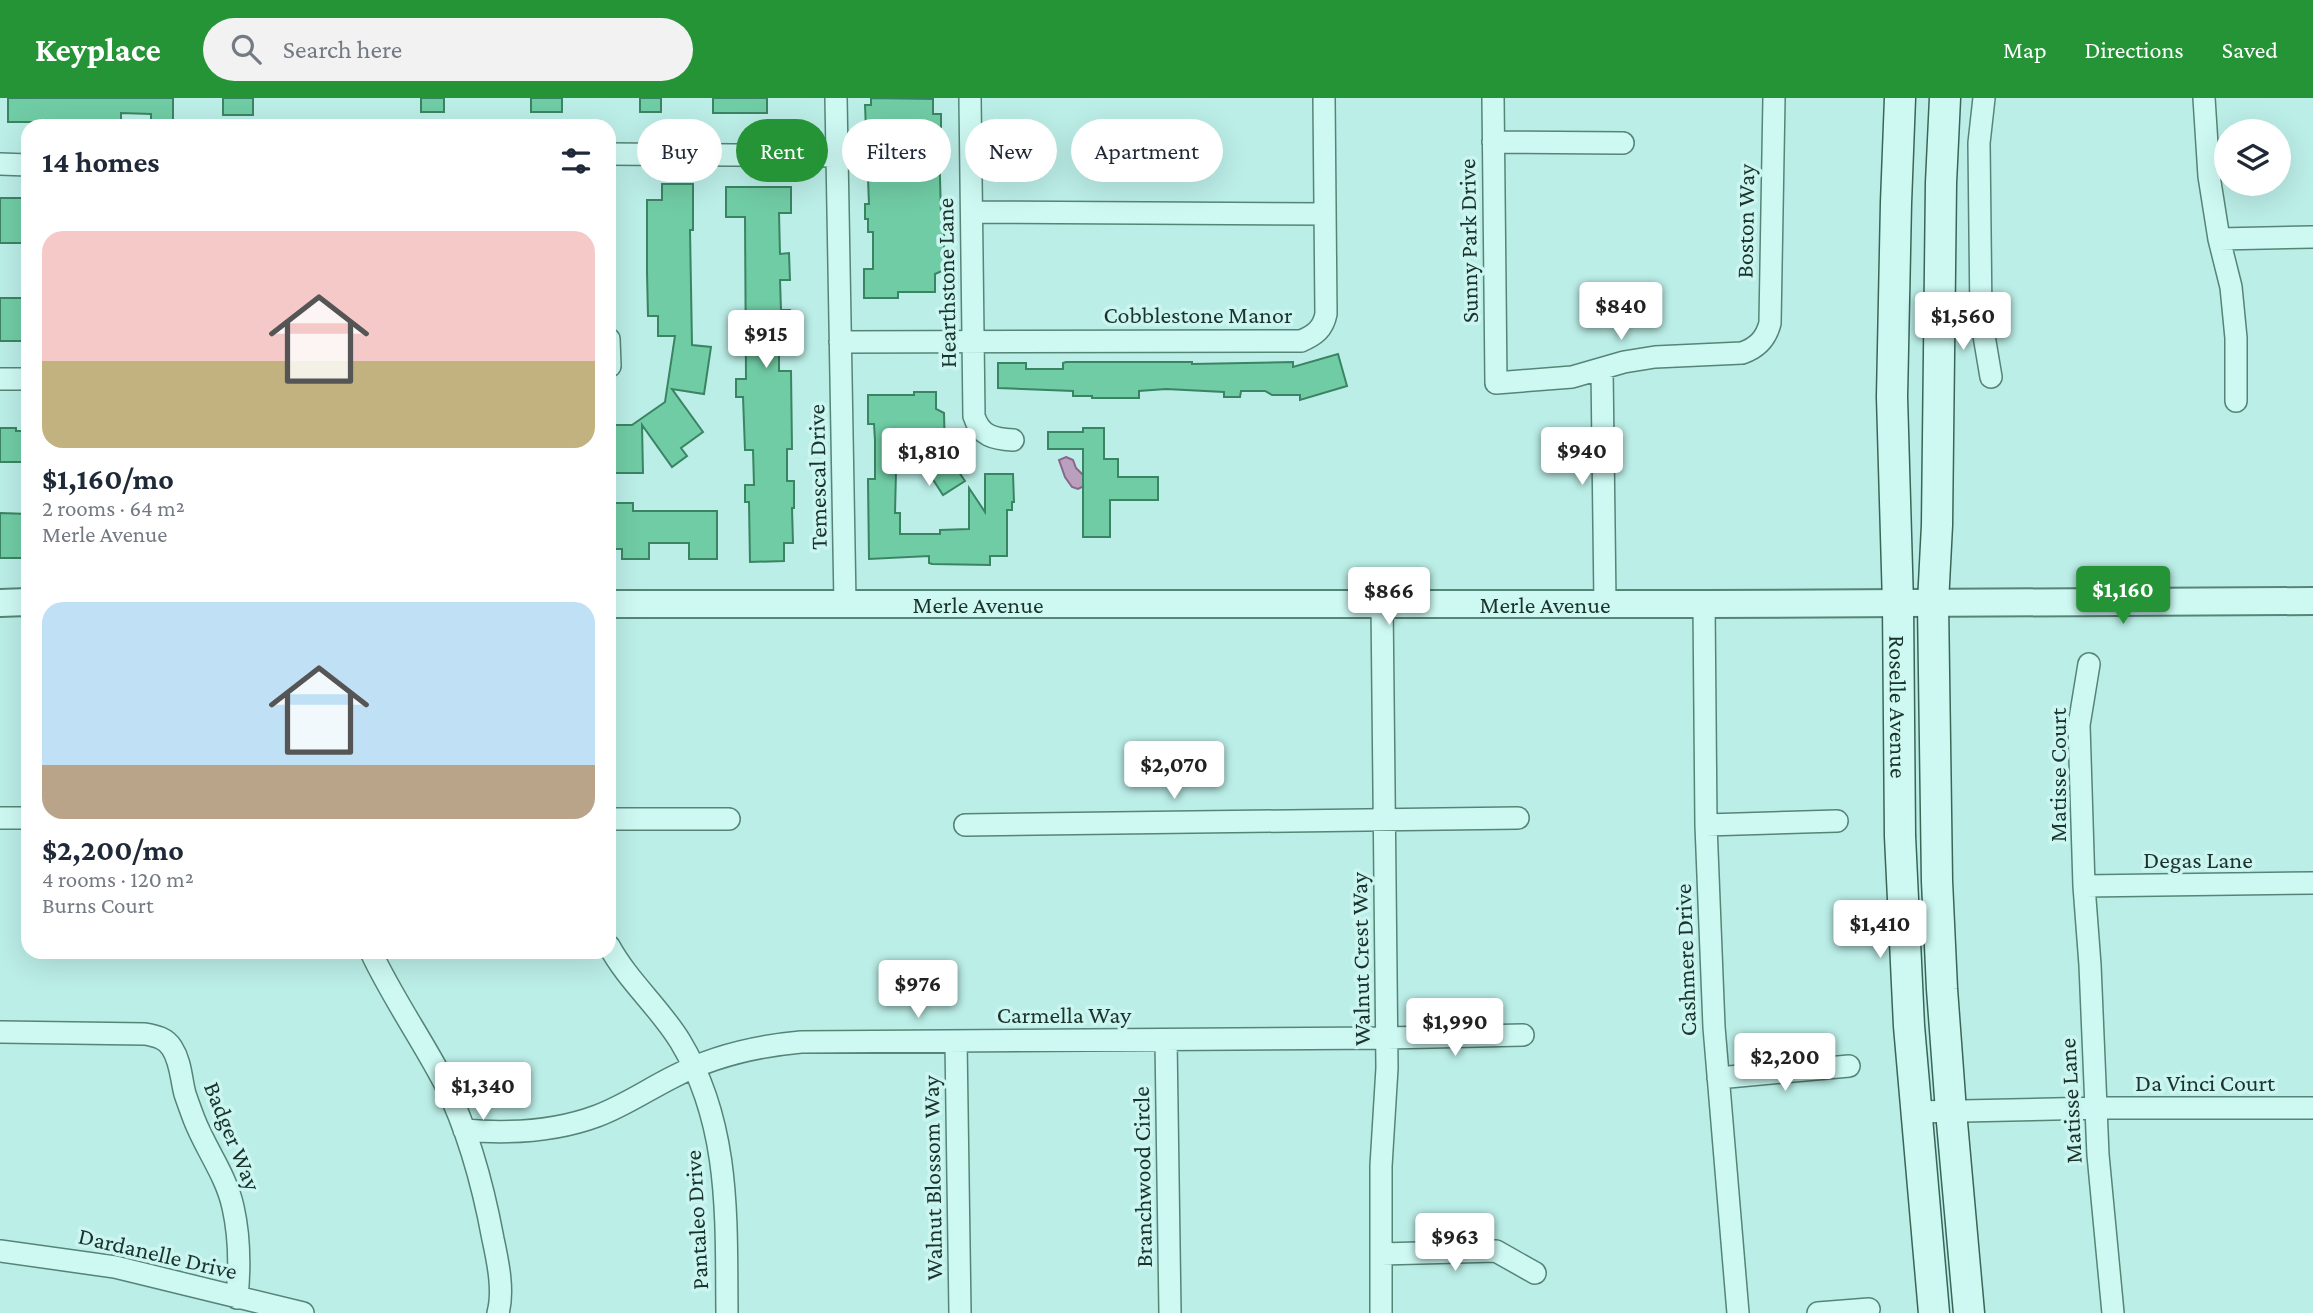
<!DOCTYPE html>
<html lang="en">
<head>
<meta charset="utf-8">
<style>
	:root { --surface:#fff; --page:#f2f2f3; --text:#1f2937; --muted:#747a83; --accent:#259436 }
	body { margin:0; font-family:"Crimson Pro",serif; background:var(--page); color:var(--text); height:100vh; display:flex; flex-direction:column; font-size:26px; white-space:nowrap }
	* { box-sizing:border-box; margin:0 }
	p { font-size:23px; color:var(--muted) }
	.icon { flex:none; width:38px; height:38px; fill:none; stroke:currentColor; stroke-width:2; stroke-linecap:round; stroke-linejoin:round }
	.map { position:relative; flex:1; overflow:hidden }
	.details { position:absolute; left:21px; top:21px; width:595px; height:840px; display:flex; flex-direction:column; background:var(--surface); border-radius:21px; box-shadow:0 7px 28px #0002 }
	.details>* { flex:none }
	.hud { position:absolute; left:637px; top:21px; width:665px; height:63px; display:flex; gap:14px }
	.fabs { position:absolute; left:2214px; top:21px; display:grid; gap:14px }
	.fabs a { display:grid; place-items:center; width:77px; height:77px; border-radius:50%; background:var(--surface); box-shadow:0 7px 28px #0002; font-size:35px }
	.price { position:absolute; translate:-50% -60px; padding:0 16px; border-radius:7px; background:#fff; color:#222; font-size:23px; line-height:46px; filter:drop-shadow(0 2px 4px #0008) }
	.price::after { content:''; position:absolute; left:50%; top:42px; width:21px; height:16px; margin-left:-10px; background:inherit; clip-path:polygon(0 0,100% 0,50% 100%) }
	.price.active { background:var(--accent); color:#fff }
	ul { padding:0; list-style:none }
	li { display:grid; align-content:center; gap:14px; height:371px; padding:0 21px }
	li span { display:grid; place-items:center; height:217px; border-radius:21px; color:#555 }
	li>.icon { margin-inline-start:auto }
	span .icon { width:126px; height:126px; fill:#fffc; stroke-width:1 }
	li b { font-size:30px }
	h2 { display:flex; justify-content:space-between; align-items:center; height:84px; padding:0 21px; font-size:30px }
	.chip { padding:0 24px; border-radius:32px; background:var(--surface); box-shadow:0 7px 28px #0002; font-size:24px; line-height:63px }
	.chip.active { background:var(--accent); color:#fff }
	header { display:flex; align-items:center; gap:42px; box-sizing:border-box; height:98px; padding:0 35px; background:var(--accent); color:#fff }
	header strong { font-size:33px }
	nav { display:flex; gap:38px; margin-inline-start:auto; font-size:24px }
	.search { width:490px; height:63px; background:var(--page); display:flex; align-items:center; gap:18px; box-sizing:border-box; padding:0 24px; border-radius:38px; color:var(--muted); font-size:26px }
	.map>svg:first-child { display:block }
	.water { fill:#baa0be; stroke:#88678b; stroke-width:2 }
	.building { fill:#70cca5; stroke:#3b8463; stroke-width:2 }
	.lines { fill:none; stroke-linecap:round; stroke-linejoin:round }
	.minor-casing { stroke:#558576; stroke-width:24 }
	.tertiary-casing { stroke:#558576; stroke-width:30 }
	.secondary-casing { stroke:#396657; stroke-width:33 }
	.minor { stroke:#cef9f3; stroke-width:21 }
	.tertiary { stroke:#cef9f3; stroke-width:26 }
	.secondary { stroke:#cef9f3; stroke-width:30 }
	.labels { text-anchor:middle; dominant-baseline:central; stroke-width:7; stroke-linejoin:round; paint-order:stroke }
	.street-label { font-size:24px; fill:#1a332b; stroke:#cbf5f0 }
</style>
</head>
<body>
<header>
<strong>Keyplace</strong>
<div class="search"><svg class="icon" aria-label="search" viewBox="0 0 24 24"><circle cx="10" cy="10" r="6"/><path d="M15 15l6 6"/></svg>Search here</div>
<nav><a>Map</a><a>Directions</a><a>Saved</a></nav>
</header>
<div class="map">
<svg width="2313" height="1215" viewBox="0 0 2313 1215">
	<rect width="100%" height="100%" fill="#bbeee7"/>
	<path class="water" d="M1066,359L1073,362L1076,370L1087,381L1084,388L1078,391L1072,389L1065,379L1059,362Z"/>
	<path class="building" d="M8,0H173V23H151V16L121,15V24H8Z
		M223,0H253V17H223Z
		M421,0H444V14H421Z
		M531,0H562V14H531Z
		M640,0H661V14H640Z
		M713,0H767V15H713Z
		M871,0L933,1V16H941V45H939L941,116H944V172L935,176V194H898V200H864V171H873V134H868V121H865V106H869L865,7H871Z
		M662,86H693V132H690L692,247L711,249L704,296L672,291L703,334L681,350L687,358L672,369L642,327L643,375H609V327H632L665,304L675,238H658V218H648L647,175V102H662Z
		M726,89H791V115H779L780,156L789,155L790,182H780L781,212H790V238H779V273H791L792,351H787V383H794V410H792L793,445H784V463L750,464L749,404H745V387H754L753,352H745L743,299H736V281H746L745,119H726Z
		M0,100H28V145H0Z
		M0,200H28V243H0Z
		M1338,256L1347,288L1300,302V297H1272L1265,293H1241L1240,299H1224V294L1166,291L1139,293V300H1092V298H1073V293L998,290V265H1026V271H1063V265L1066,264H1192V266L1293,264V269Z
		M914,294H936V311L944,315L945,354L965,383L943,397L930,377L928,379L897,333L895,415H900V436H940V432L969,431V390L985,414V376H1013L1014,404H1012V412H1007V458H990V467L932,466L929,465V458L869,461L868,384V381H875V342L874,326H868V297H914Z
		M0,330H16V333H28V364H0Z
		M1083,330H1104V361H1118V379H1158V402H1110V439H1083V351H1048V334H1083Z
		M609,405H633V413H717V461H689V445H649V461H622V451H609Z
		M0,415L28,416V460H0Z"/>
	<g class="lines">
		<defs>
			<path id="minor" d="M836,0L845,505
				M970,0L974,318C980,338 994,341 1013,342
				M1493,0L1496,285L1572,279L1624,264L1655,259L1742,255C1757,250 1766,241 1770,225L1774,0
				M1984,0L1979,45L1981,220L1991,279
				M2204,0L2209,78L2219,141L2231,189L2236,240V303
				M1493,44L1623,45
				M609,56L837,58
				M0,66L28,67
				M972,114L1325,116
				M2219,141L2313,139
				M609,241L610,268
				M840,244L1301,243C1315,237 1323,231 1326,216L1324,0
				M1602,271L1605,505
				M0,281H28
				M1704,506L1706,727L1714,929L1738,1215
				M2089,566L2079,627L2084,788L2090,867L2098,1057L2113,1215
				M0,720H28
				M609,721H729
				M965,727L1518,720
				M1706,727L1837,723
				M2084,788L2313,785
				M609,848C628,883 659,909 680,943C731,1027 726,1121 727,1215
				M371,854C392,899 421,940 444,984C469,1034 483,1087 493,1141C498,1164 504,1193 498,1215
				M0,934L145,936C156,938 166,940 172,950C181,964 181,981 185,996C188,1005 191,1013 194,1021C206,1052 226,1077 233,1109C240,1140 240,1169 237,1200
				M1166,942L1170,1215
				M956,943L960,1215
				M1718,980L1849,968
				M1916,1014L2097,1010H2313
				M464,1032C509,1036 554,1034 597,1018C624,1008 647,992 673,979C713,958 757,948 801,944L1387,940L1523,937
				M0,1153L115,1169L303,1215
				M1381,1156L1496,1153L1535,1175
				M1381,1215V1068L1387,970L1382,505
				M1818,1215L1869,1211"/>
			<g id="tertiary">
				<path d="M0,505L28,504"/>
				<path id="s1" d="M609,506H1704L2313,503"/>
			</g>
			<g id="secondary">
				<path id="s2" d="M1900,0L1896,105L1892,299L1898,506L1900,738L1909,928L1934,1215"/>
				<path d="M1945,0L1941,85L1937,427L1933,505L1937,783L1942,891L1951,1013L1969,1215"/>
			</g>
		</defs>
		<use href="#minor" class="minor-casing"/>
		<use href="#tertiary" class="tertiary-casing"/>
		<use href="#secondary" class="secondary-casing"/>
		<use href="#minor" class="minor"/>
		<use href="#tertiary" class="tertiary"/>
		<use href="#secondary" class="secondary"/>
	</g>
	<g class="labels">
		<g class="street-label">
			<text transform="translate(1745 123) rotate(-89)">Boston Way</text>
			<text transform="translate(1468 143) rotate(-91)">Sunny Park Drive</text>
			<text transform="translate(946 185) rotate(-91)">Hearthstone Lane</text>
			<text x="1198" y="216">Cobblestone Manor</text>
			<text transform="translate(817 379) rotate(-91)">Temescal Drive</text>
			<text stroke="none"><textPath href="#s1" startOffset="369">Merle Avenue</textPath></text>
			<text stroke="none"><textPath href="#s1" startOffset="936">Merle Avenue</textPath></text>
			<text stroke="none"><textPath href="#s2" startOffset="609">Roselle Avenue</textPath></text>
			<text transform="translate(2057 677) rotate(-90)">Matisse Court</text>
			<text x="2198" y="761">Degas Lane</text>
			<text transform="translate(1360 861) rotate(-91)">Walnut Crest Way</text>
			<text transform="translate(1685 862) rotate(-92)">Cashmere Drive</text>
			<text x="1064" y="916">Carmella Way</text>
			<text x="2205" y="984">Da Vinci Court</text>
			<text transform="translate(2070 1003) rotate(-93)">Matisse Lane</text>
			<text transform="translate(233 1038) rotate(68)">Badger Way</text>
			<text transform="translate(1142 1079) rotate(-91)">Branchwood Circle</text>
			<text transform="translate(932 1080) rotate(-91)">Walnut Blossom Way</text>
			<text transform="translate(696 1122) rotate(-93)">Pantaleo Drive</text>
			<text transform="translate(158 1155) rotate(13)">Dardanelle Drive</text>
		</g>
	</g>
</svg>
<div class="fabs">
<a><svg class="icon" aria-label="layers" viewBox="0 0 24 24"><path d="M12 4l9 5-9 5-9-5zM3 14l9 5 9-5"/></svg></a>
</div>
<b class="price" style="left:1621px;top:244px">$840</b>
<b class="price" style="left:1963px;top:254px">$1,560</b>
<b class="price" style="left:766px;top:272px">$915</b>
<b class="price" style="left:1582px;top:389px">$940</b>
<b class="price" style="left:929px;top:390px">$1,810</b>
<b class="price active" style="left:2123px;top:528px">$1,160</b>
<b class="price" style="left:1389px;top:529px">$866</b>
<b class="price" style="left:1174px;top:703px">$2,070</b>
<b class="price" style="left:1880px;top:862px">$1,410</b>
<b class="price" style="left:918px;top:922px">$976</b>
<b class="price" style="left:1455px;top:960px">$1,990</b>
<b class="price" style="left:1785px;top:995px">$2,200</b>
<b class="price" style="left:483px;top:1024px">$1,340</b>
<b class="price" style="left:1455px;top:1175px">$963</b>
<div class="hud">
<a class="chip">Buy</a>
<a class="chip active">Rent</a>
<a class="chip">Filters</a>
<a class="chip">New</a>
<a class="chip">Apartment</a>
</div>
<section class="details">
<h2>14 homes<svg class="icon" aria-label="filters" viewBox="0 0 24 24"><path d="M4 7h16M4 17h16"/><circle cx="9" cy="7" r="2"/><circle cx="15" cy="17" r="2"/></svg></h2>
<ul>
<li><span style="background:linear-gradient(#f6c9c9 60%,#c2b280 0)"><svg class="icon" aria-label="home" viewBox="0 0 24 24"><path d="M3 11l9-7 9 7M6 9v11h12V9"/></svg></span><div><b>$1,160/mo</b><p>2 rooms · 64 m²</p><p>Merle Avenue</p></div></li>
<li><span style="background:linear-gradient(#bfe0f5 75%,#b9a48a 0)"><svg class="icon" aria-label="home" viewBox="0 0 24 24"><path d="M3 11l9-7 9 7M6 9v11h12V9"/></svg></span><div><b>$2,200/mo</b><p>4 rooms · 120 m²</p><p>Burns Court</p></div></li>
</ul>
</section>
</div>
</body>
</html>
